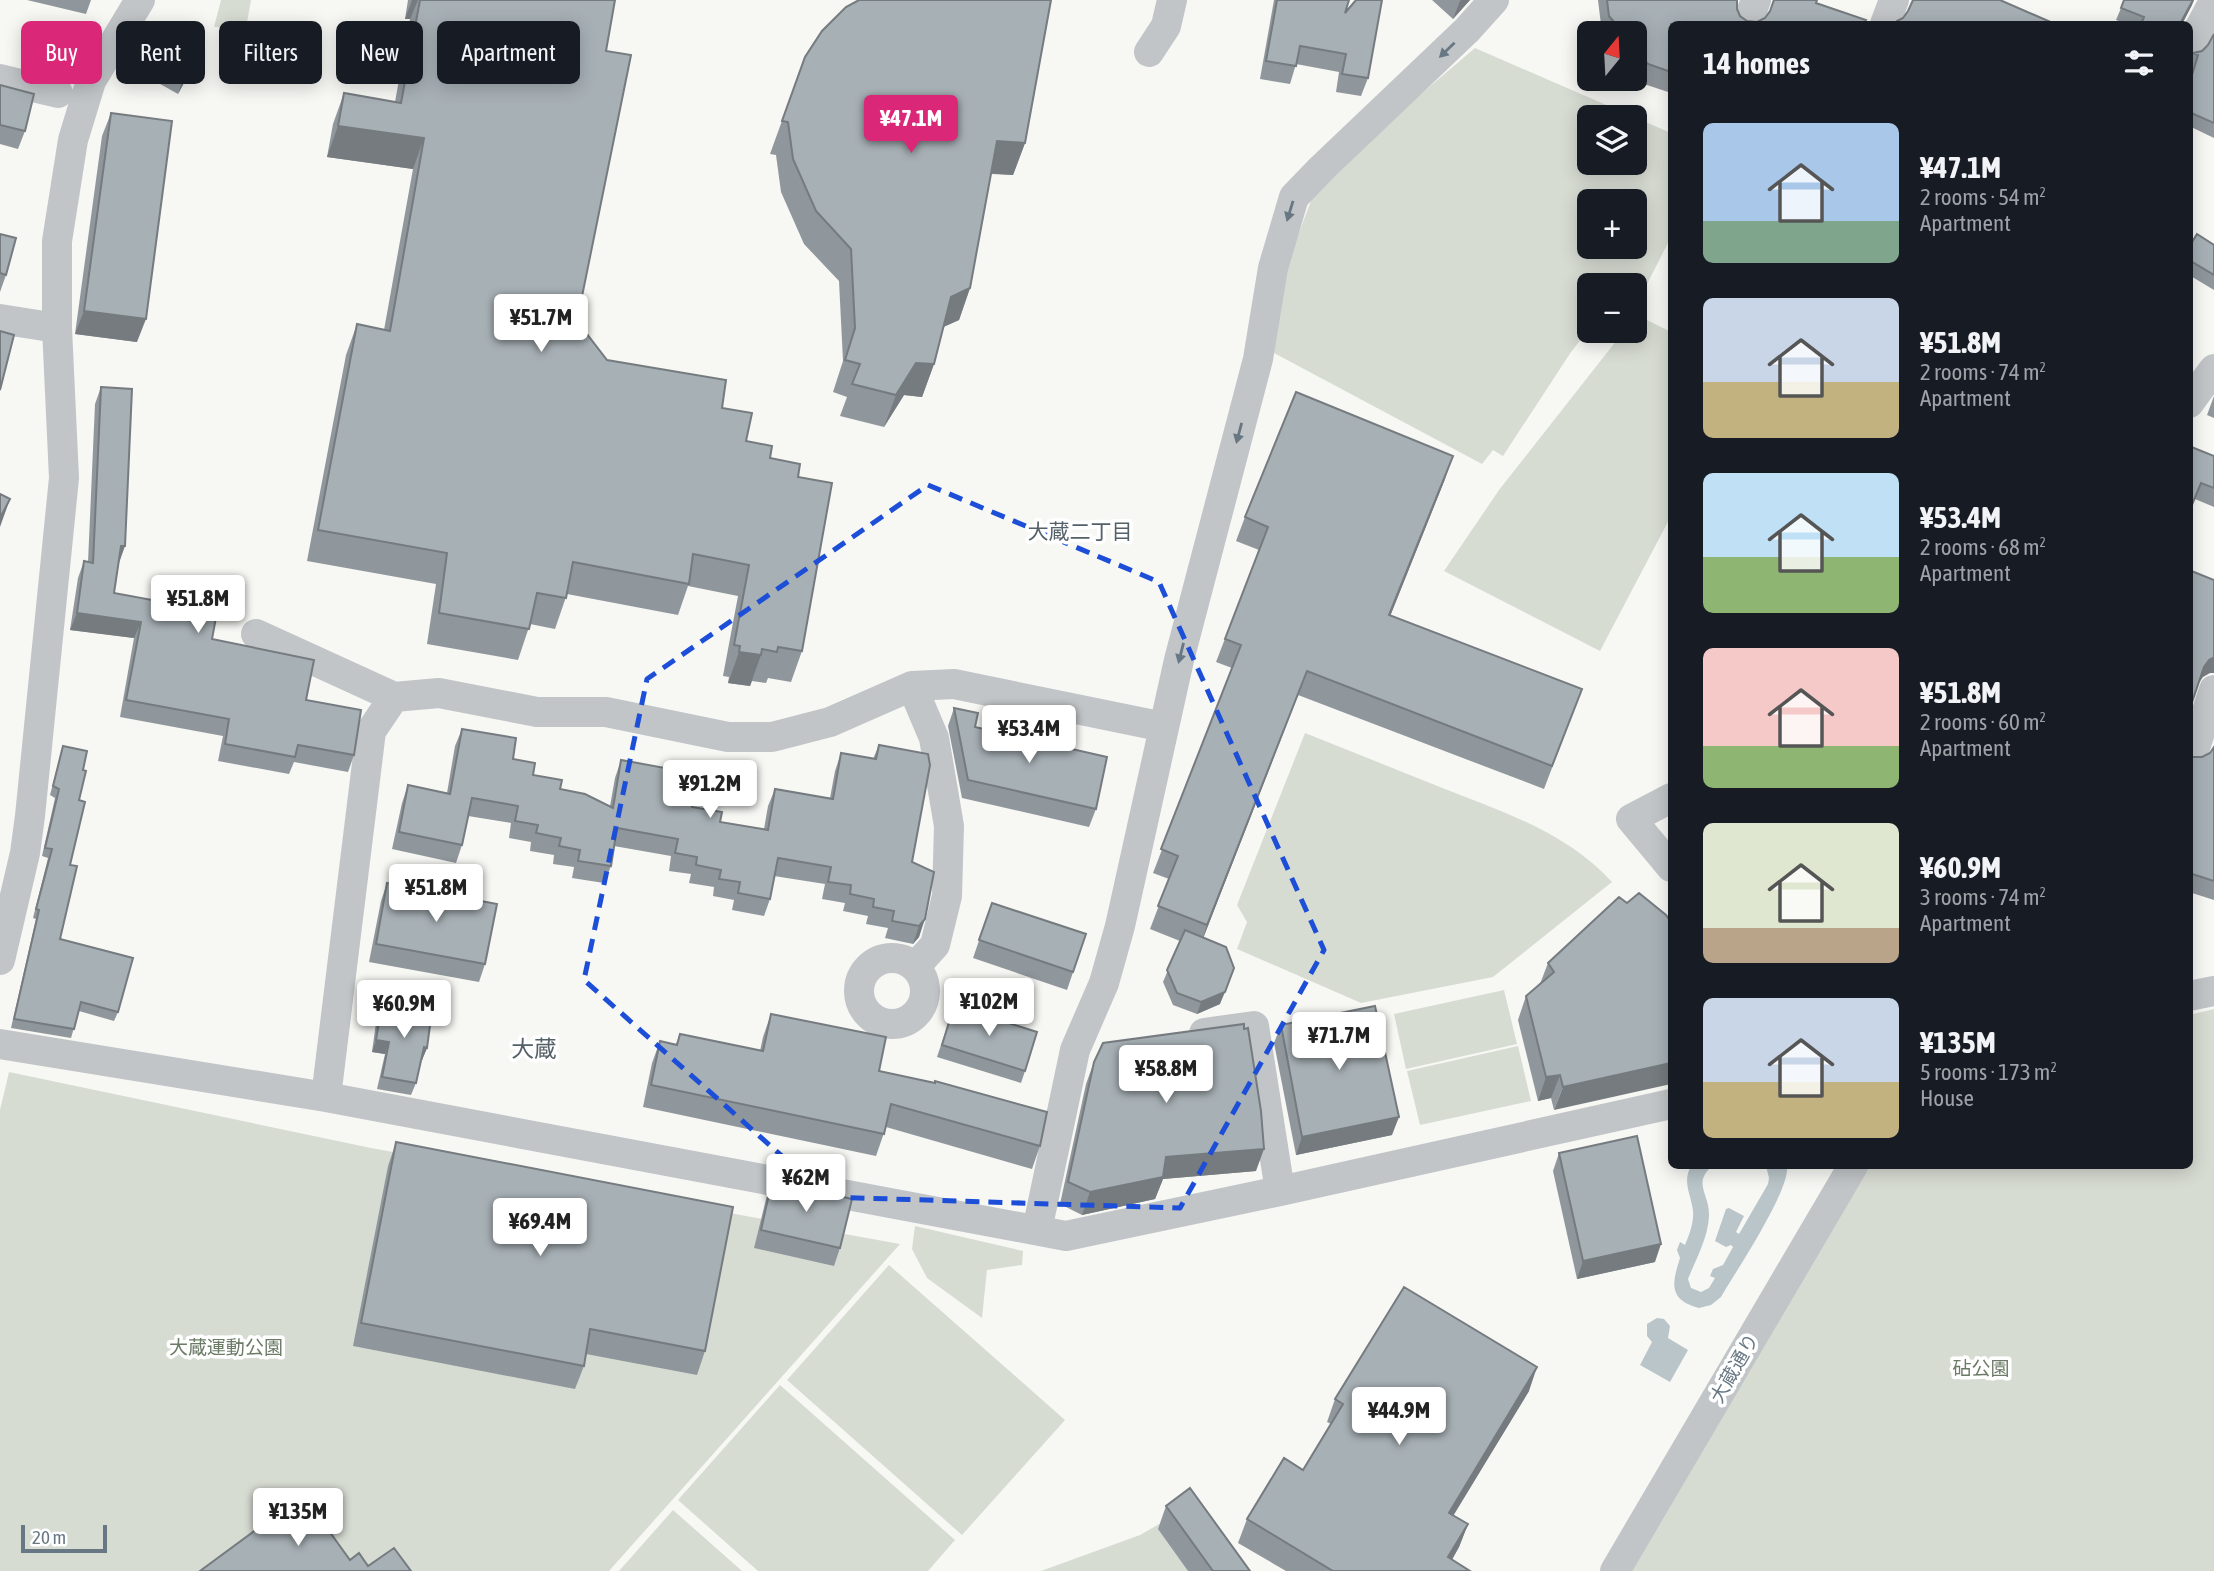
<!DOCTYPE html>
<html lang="en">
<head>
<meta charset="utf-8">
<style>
	:root { --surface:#171b24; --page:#20242c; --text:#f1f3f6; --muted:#9ea1a6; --accent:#db2777 }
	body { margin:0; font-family:"Asap Condensed","Noto Sans JP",sans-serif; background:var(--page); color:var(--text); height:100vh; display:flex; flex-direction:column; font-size:26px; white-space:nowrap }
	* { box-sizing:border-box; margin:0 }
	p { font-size:23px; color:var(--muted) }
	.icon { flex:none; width:38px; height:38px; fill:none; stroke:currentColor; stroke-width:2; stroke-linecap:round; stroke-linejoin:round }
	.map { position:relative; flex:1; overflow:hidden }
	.sheet { position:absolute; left:1668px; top:21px; width:525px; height:1148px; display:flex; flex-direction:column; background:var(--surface); border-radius:10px; box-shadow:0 4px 18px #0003 }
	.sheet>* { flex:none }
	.hud { position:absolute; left:21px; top:21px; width:665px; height:63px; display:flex; gap:14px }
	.needle { width:46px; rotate:18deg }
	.buttons { position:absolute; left:1577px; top:21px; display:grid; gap:14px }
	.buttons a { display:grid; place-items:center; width:70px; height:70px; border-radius:10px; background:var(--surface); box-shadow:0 4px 18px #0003; font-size:35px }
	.scale { position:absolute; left:21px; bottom:18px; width:86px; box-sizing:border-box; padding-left:7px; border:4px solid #677884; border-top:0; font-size:19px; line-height:24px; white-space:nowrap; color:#677884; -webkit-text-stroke:5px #fff; paint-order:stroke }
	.price { position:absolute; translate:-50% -60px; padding:0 16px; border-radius:7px; background:#fff; color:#222; font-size:23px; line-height:46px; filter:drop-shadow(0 2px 4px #0008) }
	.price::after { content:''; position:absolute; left:50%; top:42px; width:21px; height:16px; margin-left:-10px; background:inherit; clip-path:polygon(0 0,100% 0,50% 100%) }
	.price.on { background:var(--accent); color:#fff }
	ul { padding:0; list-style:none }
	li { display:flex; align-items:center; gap:21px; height:175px; padding:0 35px }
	li span { display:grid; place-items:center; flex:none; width:196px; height:140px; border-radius:10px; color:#555 }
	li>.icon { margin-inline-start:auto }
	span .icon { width:84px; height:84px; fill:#fffc; stroke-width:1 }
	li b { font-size:30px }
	h2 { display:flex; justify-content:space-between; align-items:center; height:84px; padding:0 35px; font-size:30px }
	.pill { padding:0 24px; border-radius:10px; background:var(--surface); box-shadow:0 4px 18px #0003; font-size:24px; line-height:63px }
	.pill.on { background:var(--accent); color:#fff }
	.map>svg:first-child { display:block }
	.green { fill:#d7dcd3; fill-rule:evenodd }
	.water { fill:#b9c5c9 }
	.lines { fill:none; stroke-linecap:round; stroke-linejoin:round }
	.minor { stroke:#c1c5c8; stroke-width:30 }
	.wall { fill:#90979c }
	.shaded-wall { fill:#757b7f }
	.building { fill:#a7b0b5; stroke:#757b7f; stroke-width:2 }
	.oneway { fill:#677884 }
	.marked { fill:none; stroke:#1d4ed8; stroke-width:5; stroke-dasharray:14 9; stroke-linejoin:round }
	.labels { text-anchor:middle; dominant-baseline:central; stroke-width:7; stroke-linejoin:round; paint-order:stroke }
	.park-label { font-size:19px; fill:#6b7b66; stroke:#fff }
	.street-label { font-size:19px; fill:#677884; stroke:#fff }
	.neighbourhood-label { font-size:21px; fill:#556169; stroke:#fff }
	.quarter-label { font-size:23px; fill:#556169; stroke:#fff }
</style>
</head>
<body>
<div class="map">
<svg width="2214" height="1571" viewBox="0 0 2214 1571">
	<rect width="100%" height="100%" fill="#f7f7f4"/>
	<path class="green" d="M221,0H251L246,28L214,27Z
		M1475,48L1634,117H1589V163H1634V117L1671,133V237L1645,288L1629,280L1624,285H1589V329L1571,352L1503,456L1493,450L1482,464L1274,353L1285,270L1312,198L1375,133ZM1589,201H1634V247H1589Z
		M1637,315L1671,332V516L1600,651L1444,571L1499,490L1624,331H1634L1635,318Z
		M1305,733C1352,752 1398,770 1445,789C1506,813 1567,833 1612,882L1493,977L1361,1003L1237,949L1247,922L1237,905Z
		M1504,990L1517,1044L1406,1069L1394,1014Z
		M2214,1009V1571H1626L1864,1166H2189V1015Z
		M1518,1046L1531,1101L1420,1125L1407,1071Z
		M9,1072L371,1148L900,1244L609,1571H0V1110Z
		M915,1226L1023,1251L1022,1265L987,1270L982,1318L927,1278L912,1249Z
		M889,1265L1065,1420L962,1535L787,1380Z
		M780,1385L955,1540L928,1571H758L678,1500Z
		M1187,1508L1230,1571H1041L1140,1535Z
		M673,1510L742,1571H619Z"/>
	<path class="water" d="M1691,1166H1712C1692,1184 1710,1194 1709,1216C1708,1238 1696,1259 1688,1279L1691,1288L1701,1292L1709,1288L1715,1278L1710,1276L1713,1269L1723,1265L1733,1247L1731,1245L1726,1247L1715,1241L1726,1209L1729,1208L1744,1216L1736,1232L1739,1234L1768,1184L1769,1178L1766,1166H1787C1790,1191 1736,1271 1721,1297L1711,1305L1699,1308C1668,1300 1672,1283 1680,1258L1677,1250L1680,1242L1685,1245C1689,1235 1694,1223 1693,1211C1691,1194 1682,1182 1691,1166Z
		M1657,1318L1664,1319L1670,1326L1668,1338L1688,1350L1670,1382L1640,1365L1652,1342L1647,1336V1324Z"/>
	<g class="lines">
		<path class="minor" d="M1747,24L1756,0
			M1885,24L1894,0
			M2189,48L2214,1
			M1149,52L1166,26L1172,0
			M0,79L58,93
			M0,319L57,328
			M2189,403L2214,369
			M256,634L394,697
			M912,686L934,738L949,826L947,896L935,945L915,967
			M2192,757L2214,690
			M1671,798L1631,819L1671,867
			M859 991a33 33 0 1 1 66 0a33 33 0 1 1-66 0Z
			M0,960L25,853L30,816L64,478L57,328V241L73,140L91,81L140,0
			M2189,996L2214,991
			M1204,1033L1254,1026L1280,1191
			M0,1044L326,1097L1066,1236L1280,1191L1671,1104
			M326,1097L371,731L394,697L439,693L537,712H606L728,737H772L830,722L912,686L954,684L1164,727
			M1037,1230L1075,1050L1104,983L1120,926L1179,660L1258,359L1273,268L1294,197L1322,168L1467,30L1494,0
			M1615,1571L1853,1166"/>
	</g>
	<path class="wall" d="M27,0H91L86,14Z
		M408,0H615L606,51L577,321L607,360L722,408L746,441L798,477L802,651L791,682L768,678L766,683L752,681L750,686L728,683L729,677L723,676L738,596L688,586L678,615L567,594L555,629L530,624L518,660L427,644L436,584L307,561L346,355L357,324L384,330L413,169L327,157L333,124L344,93L395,102L410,19H405Z
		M1274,0H1349L1345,13L1368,78L1361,96L1336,92L1339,72L1296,64L1290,84L1260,79Z
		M1432,0H1470L1453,19Z
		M1598,0H1737V9L1740,16L1747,21L1757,22L1765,18L1770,11L1773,0H1817L1816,3L1866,20L1671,24V93L1641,83L1634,75V33H1602Z
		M2192,5L2182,24H2127L2116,20L2121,8Z
		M2214,34V138L2189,126V82L2193,67L2189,66V63L2193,53L2202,51L2208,45Z
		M132,54L192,68L178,94L128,66Z
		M805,57L1025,143L1013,175L991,174L970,288L959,320L943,327L934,364L922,397L904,395L884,427L840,416L847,397L833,392L843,361L839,281L804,244L781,192L776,155L770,154Z
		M0,85L25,131L18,149L0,144Z
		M111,113L137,342L75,334L102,136Z
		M0,234L6,275L0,292Z
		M2214,245V290L2189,275V247Z
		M101,387L119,563L114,593L212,639L306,700L354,755L348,772L294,762L289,774L218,761L223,736L120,717L134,638L70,630L78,578L84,561L88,562L95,404Z
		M2214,396V418L2207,415Z
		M2189,446L2214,456V507L2195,499Z
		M1445,479L1390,616L1582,689L1544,789L1298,695L1203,938L1220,1004L1197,1014L1173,1005L1163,982L1180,941L1150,929L1169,879L1153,873L1232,668L1216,662L1259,550L1236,541L1245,517Z
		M954,708L975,727L1096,809L1089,827L962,798L948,726Z
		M462,729L513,759L533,775L560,789L610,806L615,778L621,760L673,792L692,807L720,822L764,829L768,806L775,789L830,798L835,771L841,753L873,759L879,745L912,862L934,872L919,937L913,944L885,938L888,928L866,924L868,916L843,911L845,903L822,899L825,884L774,876L770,899L764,916L732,910L734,900L713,896L714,887L689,883L691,874L669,871L671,856L614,846L611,866L604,883L572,878L574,867L553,864L554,855L530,851L531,842L509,838L511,823L468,816L462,845L456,863L392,849L402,803L408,785L447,793L455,746Z
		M63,746L83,770L60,939L118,1012L114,1021L79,1011L71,1038L11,1028L36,919L33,918L48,858L42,856L55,798L50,795Z
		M2214,746V900L2189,892V755L2192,757H2202L2210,753Z
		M387,883L485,964L479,982L369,962L381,901Z
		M1639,893L1554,1110L1551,1098L1538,1101L1518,1020L1526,996L1540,984L1548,963L1627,903Z
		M992,903L1086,934L1067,990L973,958Z
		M382,1003L427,1048L422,1060L421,1059L416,1083L411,1095L377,1089L385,1054L372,1052L377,1015Z
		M954,1006L1025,1071L1021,1083L937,1057Z
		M771,1014L879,1071L1040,1146L1032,1169L886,1127L876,1156L643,1107L652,1063L660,1041L676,1044L680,1034L760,1051L763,1037Z
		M1281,1025L1392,1135L1296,1155L1274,1043Z
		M1094,1062L1256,1171L1163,1179L1155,1199L1082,1215L1060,1204L1086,1084Z
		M396,1142L705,1351L697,1375L586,1354L584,1366L575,1389L353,1346L388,1166Z
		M1559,1153L1655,1262L1577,1279L1553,1171Z
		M772,1181L840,1248L834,1266L754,1248L766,1199Z
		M1529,1391L1453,1515L1468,1524L1459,1547L1452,1560L1470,1571H1286L1238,1543L1247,1519L1303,1470L1331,1424L1327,1422L1335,1399Z
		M1166,1506L1250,1571H1188L1158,1529Z"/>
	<path class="shaded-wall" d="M412,0H418L410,19H405Z
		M1461,0H1470L1453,19L1460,1Z
		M2193,0H2194L2192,5L2182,24H2180Z
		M196,56L192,68L178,94L182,82Z
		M338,126L424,138L413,169L327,157Z
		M997,141L1025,143L1013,175L985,173Z
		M970,288L959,320L939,329L951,297Z
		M84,311L146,319L137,342L75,334Z
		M916,363L934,364L922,397L904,395L884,427L896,395Z
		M1453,456L1445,479L1381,639L1389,615Z
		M10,499L0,527V518Z
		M121,546H125L119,563Z
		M77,613L141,622L134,638L70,630Z
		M739,652L761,655L750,686L728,683Z
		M2214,657V673H2210L2203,677L2198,684L2204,667L2209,660Z
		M1307,671L1298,695L1199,949L1207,925Z
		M925,919L919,937L913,944L919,926Z
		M1225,992L1220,1004L1197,1014L1201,1002Z
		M376,1040L389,1042L385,1054L372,1052Z
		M424,1047L427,1048L422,1060L419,1059Z
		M1671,1063V1084L1554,1110L1563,1087Z
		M1560,1075L1551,1098L1538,1101L1546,1077Z
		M1399,1117L1392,1135L1296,1155L1302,1137Z
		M1264,1149L1256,1171L1163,1179L1155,1199L1082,1215L1090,1192L1166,1157Z
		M1661,1244L1655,1262L1577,1279L1583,1261Z
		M1537,1367L1529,1391L1441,1536L1449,1513Z
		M1468,1524L1459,1547L1445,1571L1448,1557Z"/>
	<path class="building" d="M420,0H615L606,51L631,55L577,321L607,360L726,380L722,408L752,413L746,441L772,446L770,458L800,464L798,477L832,483L802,651L778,647L777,652L762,649L761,655L739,652L740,646L734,645L749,565L693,554L689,584L573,562L566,598L537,593L529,629L439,613L447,553L318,530L357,324L390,331L424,138L338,126L344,93L401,103Z
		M859,0H1051L1025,143L997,141L970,288L951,297L934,364L916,363L896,395L852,384L860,364L845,360L855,328L851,249L816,211L793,159L788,122L782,121L805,57L822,31L846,7Z
		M1277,0H1349L1345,13L1356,0H1382L1368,78L1342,74L1346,54L1300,46L1296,66L1266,61Z
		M1607,0H1737V9L1740,16L1747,21L1757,22L1765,18L1770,11L1774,0H1817L1816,3L1866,20L1864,24H1671V72L1648,64L1634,48V33H1623L1609,16Z
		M1913,0H2000L2055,24H1896L1897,21L1903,18L1908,11Z
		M2124,0H2193L2180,24H2141L2144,17L2121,8Z
		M147,28L196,56L182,82L132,54Z
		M2214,34V123L2189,112V85L2198,55L2193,53L2202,51L2208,45Z
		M0,85L34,94L25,131L0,125Z
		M111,113L172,121L146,319L84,311Z
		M0,234L16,238L6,275L0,273Z
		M2197,234L2214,245V275L2189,260V247Z
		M0,331L14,335L0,390Z
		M101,387L132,389L125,546H121L114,593L217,612L212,639L314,660L306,700L361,710L354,755L298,745L295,757L225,744L229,719L126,700L141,622L77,613L84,561L93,563Z
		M1296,392L1453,456L1389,615L1582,689L1552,766L1307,671L1207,925L1158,906L1178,856L1161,849L1241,645L1225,639L1268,527L1245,517Z
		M2189,446L2214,456V488L2201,483L2189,512Z
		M0,494L10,499L0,518Z
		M2189,570L2214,580V657L2209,660L2204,667L2189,711Z
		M954,708L978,713L975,727L1107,757L1096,809L968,780Z
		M462,729L516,738L513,759L535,763L533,775L562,780L560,789L585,794L613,808L621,760L676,770L673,792L695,795L692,807L722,812L720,822L768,830L775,789L833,799L841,753L876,759L879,745L928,754L930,765L912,862L934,872L925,919L919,926L892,921L894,911L873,907L874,899L850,894L851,885L828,882L831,867L778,858L770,899L738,893L740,882L719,879L721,870L696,865L697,857L675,853L678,839L617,828L611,866L578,861L580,850L559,846L561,838L536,833L538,825L515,821L518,806L472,798L462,845L399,832L408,785L450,794Z
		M63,746L87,751L83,770L86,771L79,800L85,802L70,865L77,866L60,939L133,958L118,1012L81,1002L74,1029L14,1019L39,910L36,909L52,849L45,848L59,789L53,786Z
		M2214,747V881L2189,873V755L2192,757H2202L2210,753Z
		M387,883L497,904L485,964L376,944Z
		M1639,893L1666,915L1671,922V1063L1563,1087L1560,1075L1546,1077L1526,996L1554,972L1548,963L1619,897L1627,903Z
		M992,903L1086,934L1073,972L979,940Z
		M1185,930L1226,947L1234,968L1225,992L1201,1002L1177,993L1167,970Z
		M382,1003L432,1010L427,1048L424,1047L416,1083L382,1077L389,1042L376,1040Z
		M954,1006L1037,1032L1025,1071L942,1045Z
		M1375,1006L1399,1117L1302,1137L1281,1025Z
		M771,1014L886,1037L879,1071L935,1083V1081L1047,1112L1040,1146L891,1104L884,1134L651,1085L660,1041L677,1045L680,1034L763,1051Z
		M1244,1024V1029L1248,1028L1261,1111L1264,1149L1166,1157L1163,1177L1090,1192L1068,1182L1094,1062L1103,1043Z
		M1637,1136L1661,1244L1583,1261L1559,1153Z
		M396,1142L733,1207L705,1351L590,1329L584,1366L361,1323Z
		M772,1181L852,1199L840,1248L761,1230Z
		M1404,1287L1537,1367L1449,1513L1468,1524L1448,1557L1470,1571H1333L1247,1519L1284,1458L1303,1470L1343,1404L1335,1399Z
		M1190,1488L1250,1571H1213L1166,1506Z
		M303,1495L350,1560L359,1553L368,1566L394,1548L411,1571H200Z"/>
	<defs><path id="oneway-solid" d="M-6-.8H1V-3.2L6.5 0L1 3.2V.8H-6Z" transform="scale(1.75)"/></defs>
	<g class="oneway">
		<use href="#oneway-solid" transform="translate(1447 50) rotate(136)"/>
		<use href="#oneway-solid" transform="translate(1290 211) rotate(107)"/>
		<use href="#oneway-solid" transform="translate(1239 433) rotate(105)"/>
		<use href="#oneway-solid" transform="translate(1181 653) rotate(104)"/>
	</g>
	<path class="marked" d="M928,485L1159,582L1324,950L1180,1208L828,1197L584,980L647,679Z"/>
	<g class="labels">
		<g class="park-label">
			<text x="226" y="1347">大蔵運動公園</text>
			<text x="1981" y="1368">砧公園</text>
		</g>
		<g class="street-label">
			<text transform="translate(1734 1368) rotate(-60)">大蔵通り</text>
		</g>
		<g class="neighbourhood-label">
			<text x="1080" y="531">大蔵二丁目</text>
		</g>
		<g class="quarter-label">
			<text x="534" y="1049">大蔵</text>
		</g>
	</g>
</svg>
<div class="buttons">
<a><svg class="needle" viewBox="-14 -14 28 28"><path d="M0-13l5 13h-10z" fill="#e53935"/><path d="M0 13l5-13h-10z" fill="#9ea1a6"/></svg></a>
<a><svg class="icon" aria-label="layers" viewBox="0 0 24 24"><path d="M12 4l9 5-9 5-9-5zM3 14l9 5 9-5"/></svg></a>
<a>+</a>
<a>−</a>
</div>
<div class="scale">20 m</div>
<b class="price on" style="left:911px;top:155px">¥47.1M</b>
<b class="price" style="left:541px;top:354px">¥51.7M</b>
<b class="price" style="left:198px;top:635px">¥51.8M</b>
<b class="price" style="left:1029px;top:765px">¥53.4M</b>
<b class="price" style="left:710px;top:820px">¥91.2M</b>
<b class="price" style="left:436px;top:924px">¥51.8M</b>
<b class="price" style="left:989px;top:1038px">¥102M</b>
<b class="price" style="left:404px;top:1040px">¥60.9M</b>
<b class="price" style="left:1339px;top:1072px">¥71.7M</b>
<b class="price" style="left:1166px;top:1105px">¥58.8M</b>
<b class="price" style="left:806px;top:1214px">¥62M</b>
<b class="price" style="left:540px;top:1258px">¥69.4M</b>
<b class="price" style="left:1399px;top:1447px">¥44.9M</b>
<b class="price" style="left:298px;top:1548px">¥135M</b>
<div class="hud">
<a class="pill on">Buy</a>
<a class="pill">Rent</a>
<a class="pill">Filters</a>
<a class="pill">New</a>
<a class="pill">Apartment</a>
</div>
<section class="sheet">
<h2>14 homes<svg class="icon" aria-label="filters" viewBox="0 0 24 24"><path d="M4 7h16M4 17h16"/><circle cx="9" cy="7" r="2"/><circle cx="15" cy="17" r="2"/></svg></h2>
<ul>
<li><span style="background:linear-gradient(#a9c7e8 70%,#7fa58c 0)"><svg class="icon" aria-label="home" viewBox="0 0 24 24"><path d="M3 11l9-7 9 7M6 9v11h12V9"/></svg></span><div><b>¥47.1M</b><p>2 rooms · 54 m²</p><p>Apartment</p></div></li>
<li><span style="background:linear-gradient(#c9d6e8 60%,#c2b280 0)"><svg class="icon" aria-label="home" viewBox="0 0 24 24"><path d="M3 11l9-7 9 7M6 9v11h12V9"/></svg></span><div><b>¥51.8M</b><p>2 rooms · 74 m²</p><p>Apartment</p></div></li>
<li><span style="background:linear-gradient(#bfe0f5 60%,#8fb573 0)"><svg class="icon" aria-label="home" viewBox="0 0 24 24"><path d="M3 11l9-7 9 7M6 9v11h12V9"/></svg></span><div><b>¥53.4M</b><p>2 rooms · 68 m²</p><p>Apartment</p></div></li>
<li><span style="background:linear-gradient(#f6c9c9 70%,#8fb573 0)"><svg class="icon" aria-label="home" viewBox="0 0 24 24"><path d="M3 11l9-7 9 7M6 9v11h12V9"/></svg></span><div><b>¥51.8M</b><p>2 rooms · 60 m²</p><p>Apartment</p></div></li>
<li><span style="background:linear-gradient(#dfe7d0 75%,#b9a48a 0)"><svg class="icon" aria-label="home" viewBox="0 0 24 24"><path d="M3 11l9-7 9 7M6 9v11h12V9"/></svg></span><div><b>¥60.9M</b><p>3 rooms · 74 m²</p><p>Apartment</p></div></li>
<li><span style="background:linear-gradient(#c9d6e8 60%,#c2b280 0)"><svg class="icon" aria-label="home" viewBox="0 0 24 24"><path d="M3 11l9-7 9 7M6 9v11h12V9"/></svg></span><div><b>¥135M</b><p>5 rooms · 173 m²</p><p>House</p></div></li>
</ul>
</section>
</div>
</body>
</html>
